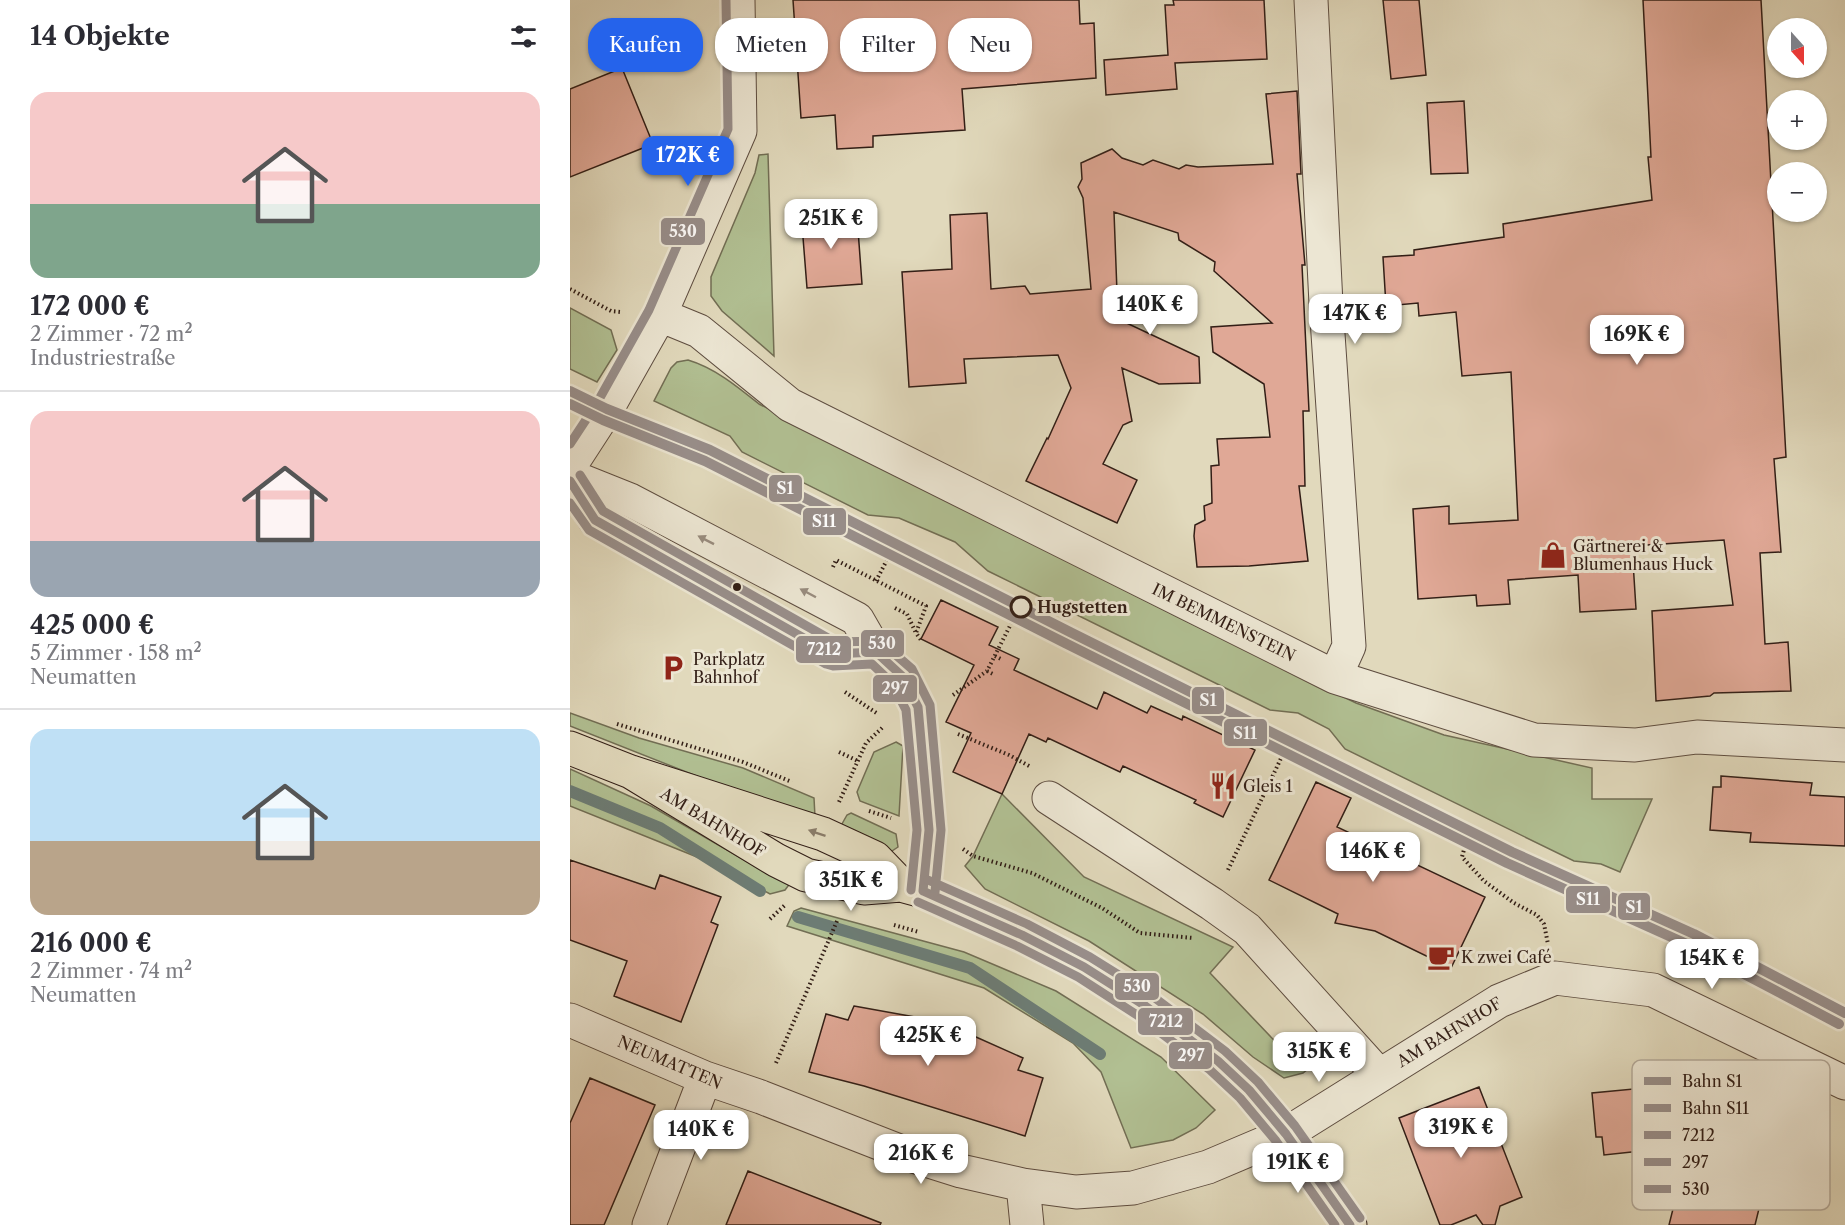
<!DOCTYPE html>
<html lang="de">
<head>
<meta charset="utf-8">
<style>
	:root { --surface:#fff; --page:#f2f2f3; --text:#2b2b33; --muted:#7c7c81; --line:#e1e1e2; --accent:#2563eb }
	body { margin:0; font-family:"Libre Caslon Text",serif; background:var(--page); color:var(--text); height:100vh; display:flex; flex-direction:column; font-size:22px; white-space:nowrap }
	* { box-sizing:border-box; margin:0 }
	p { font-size:20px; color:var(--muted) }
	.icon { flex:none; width:33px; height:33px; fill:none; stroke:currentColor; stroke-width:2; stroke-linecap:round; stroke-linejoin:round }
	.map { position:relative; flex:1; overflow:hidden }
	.panel { display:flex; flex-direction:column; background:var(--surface); width:570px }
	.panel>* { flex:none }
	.top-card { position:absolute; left:18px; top:18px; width:570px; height:54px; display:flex; gap:12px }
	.needle { width:39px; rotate:159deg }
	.fabs { position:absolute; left:1197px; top:18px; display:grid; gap:12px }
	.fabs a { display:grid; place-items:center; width:60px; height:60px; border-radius:50%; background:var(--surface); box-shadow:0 2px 4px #0004; font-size:30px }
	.price { position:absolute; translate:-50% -51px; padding:0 14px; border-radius:12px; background:#fff; color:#222; font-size:20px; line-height:39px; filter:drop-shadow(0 2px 3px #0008) }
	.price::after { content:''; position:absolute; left:50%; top:36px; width:18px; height:14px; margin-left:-9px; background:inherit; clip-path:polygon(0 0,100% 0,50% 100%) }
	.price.active { background:var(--accent); color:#fff }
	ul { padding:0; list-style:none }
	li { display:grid; align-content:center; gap:12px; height:318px; padding:0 30px }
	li+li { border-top:2px solid var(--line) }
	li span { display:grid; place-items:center; height:186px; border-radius:18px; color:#555 }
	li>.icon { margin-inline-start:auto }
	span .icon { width:108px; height:108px; fill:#fffc; stroke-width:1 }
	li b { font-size:26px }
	h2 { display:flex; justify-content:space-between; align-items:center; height:72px; padding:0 30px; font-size:26px }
	.pill { padding:0 21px; border-radius:24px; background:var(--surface); box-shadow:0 2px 4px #0004; font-size:21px; line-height:54px }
	.pill.active { background:var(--accent); color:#fff }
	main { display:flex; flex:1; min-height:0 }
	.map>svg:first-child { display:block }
	.green { fill:#b1bf92; stroke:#726e54; stroke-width:1.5 }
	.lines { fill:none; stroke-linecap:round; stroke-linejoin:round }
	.stream { stroke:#6d7c74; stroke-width:12 }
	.building { fill:#e0a896; stroke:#321e16; stroke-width:1.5 }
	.minor-casing { stroke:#5e4d40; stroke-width:35 }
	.major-casing { stroke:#321e16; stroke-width:35 }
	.path { stroke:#321e16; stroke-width:4; stroke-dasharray:1.5 3; stroke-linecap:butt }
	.minor { stroke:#ece6d3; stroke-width:33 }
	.major { stroke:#e1d9bc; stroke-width:33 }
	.bus-1-casing { stroke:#ece6d3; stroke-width:14 }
	.bus-2-casing { stroke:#ece6d3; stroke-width:14 }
	.bus-3-casing { stroke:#ece6d3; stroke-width:14 }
	.bus-1 { stroke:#988e8a; stroke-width:9 }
	.bus-2 { stroke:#988e8a; stroke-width:9 }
	.bus-3 { stroke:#988e8a; stroke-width:9 }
	.rail-1-casing { stroke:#ece6d3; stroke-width:15 }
	.rail-2-casing { stroke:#ece6d3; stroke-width:15 }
	.rail-1 { stroke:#988e8a; stroke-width:10 }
	.rail-2 { stroke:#988e8a; stroke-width:10 }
	.oneway { fill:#988c7e }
	.oneway2 { fill:#8a7c69 }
	.bus-dot { fill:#321e16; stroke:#ece6d3; stroke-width:2 }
	.stop-dot { fill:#ece6d3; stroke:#321e16; stroke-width:3 }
	.labels { text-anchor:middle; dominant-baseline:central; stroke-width:6; stroke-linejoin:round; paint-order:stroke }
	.poi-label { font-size:16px; fill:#321e16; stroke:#ece6d3; text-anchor:start }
	.stop-label { font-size:16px; font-weight:bold; fill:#321e16; stroke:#ece6d3; text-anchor:start }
	.street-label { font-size:16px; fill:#321e16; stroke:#ece6d3 }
	.key { fill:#ece6d3; stroke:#b4aa9a; stroke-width:1.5 }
	.key-label { font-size:16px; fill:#321e16 }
	.line-badge { stroke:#ece6d3; stroke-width:2 }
	.badge-label { font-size:16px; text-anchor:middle; font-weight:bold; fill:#fff }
</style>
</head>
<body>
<main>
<section class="panel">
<h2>14 Objekte<svg class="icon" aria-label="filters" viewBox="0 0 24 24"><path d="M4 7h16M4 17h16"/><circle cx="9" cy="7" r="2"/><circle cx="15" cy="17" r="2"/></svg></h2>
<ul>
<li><span style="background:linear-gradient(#f6c9c9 60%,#7fa58c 0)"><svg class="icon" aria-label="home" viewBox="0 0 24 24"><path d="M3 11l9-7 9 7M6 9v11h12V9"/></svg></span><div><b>172 000 €</b><p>2 Zimmer · 72 m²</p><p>Industriestraße</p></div></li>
<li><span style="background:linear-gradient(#f6c9c9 70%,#9aa5b1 0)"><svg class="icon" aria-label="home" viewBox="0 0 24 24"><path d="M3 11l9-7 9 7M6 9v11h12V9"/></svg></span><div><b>425 000 €</b><p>5 Zimmer · 158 m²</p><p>Neumatten</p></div></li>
<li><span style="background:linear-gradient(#bfe0f5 60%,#b9a48a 0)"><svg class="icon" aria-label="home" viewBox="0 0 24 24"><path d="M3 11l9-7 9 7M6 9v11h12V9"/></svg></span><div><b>216 000 €</b><p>2 Zimmer · 74 m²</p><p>Neumatten</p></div></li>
</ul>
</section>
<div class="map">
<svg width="1275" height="1225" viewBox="0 0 1275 1225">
	<rect width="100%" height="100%" fill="#e1d9bc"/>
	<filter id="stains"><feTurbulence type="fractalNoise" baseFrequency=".00333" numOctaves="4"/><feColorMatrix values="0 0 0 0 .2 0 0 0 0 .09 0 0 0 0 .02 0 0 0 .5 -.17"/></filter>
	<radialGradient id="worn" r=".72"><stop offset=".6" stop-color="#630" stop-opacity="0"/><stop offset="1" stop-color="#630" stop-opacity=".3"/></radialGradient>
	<path class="green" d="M198,154L204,356L152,311L141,296V277L185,173L189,155Z
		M0,308L41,330L47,350L27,382L0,369Z
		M118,360C145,368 168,387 189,404L612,619L786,703L874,735L1022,768V799H1082L1050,872L1031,864L1004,861L775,749L759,729L728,713L700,710L418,571L385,542L329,518L298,515L172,452L160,436L84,401L101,368L107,362Z
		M0,713L69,738L173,768L244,798L245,817L243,822L0,726Z
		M326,742L333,746L329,816L290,801L287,792L304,752Z
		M0,769L81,806L190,869L221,882L215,890L200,894L191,889L189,893L132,859L0,806Z
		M432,794L514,877L663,947L640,973L720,1057L748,1033L754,1040L749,1060L733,1073L714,1078L683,1057L633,1014L519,941L415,889L395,866L403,856Z
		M281,813L326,834L328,847L322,851L268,831L277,815Z
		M231,908L394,952L486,991L591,1057L645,1110L626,1128L603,1140L561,1148L531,1072L503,1043L414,988L217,926L224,911Z"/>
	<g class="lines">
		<path class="stream" d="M0,791L90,828L190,891
			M228,917L400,968L530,1054"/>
	</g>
	<path class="building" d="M223,0H509L510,24L524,23L526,78L392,89L395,130L303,136V147L267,149L265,115L231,118Z
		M603,0H694L697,59L605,63L607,89L536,95L534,60L598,55L595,5H604Z
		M813,0H849L856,75L821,79Z
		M1073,0H1191L1216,457L1204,459L1211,552L1190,553L1195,644L1218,642L1221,691L1144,693L1140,696L1086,701L1082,611L1163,605L1154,540L1062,546L1066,609L1010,612L1008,575L938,580L940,604L907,606L906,595L848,599L843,509L879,506V524L948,520L941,372L892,376L886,312L849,316L848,303L816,306L813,257L844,255V250L934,237L933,224L1082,200L1078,157H1081Z
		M52,68L83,144L0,177V89Z
		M727,91L731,174H727L735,265H732L739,411H733L735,486H729L738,561L679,566L627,567L624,536L625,525L635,520L634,506L642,503L641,466L649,465L647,439L700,437L694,384L643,352L641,327L702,323L644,271L645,262L609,240L608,233L544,212L548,319L629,357L630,383L589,384L552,368L562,421L553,425L533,464L567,480L547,523L456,481L477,438L478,439L501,388L488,355L394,359L396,383L339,387L332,272L382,269L380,215L417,213L421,289L455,286L460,294L521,289L513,198L508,187L512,179L511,163L542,149L552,158L573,165L583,160L609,169L616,165L628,167L703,164L696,94Z
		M894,101L898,173L861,174L857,103Z
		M264,210L265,218L287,216L292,284L237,288L231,212Z
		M371,600L428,627L419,645L449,659L444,670L527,709L534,692L577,713L581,706L612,720L613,716L685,750L653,817L624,803L626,800L553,766L550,772L478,738L476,742L459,734L432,794L383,772L401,733L376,722L404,665L351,639Z
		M1151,776L1242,783L1240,795L1275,797V846L1180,842L1181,833L1140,830L1143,787H1151Z
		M746,782L781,798L767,827L915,897L881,968L805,931L765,923L768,914L699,880Z
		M0,860L85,889L90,875L151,897L141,922L148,925L111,1022L44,996L57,961L0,940Z
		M284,1006L345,1017L406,1037L453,1058L448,1070L473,1078L455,1136L294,1086L239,1072L256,1014L278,1020Z
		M20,1078L85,1105L34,1225H0V1123Z
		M909,1087L952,1197L930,1206L925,1225H913L906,1215L881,1225H870L829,1118Z
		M1074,1088L1080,1150L1034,1155L1032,1137H1026L1022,1093Z
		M1130,1101L1229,1125L1214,1179L1198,1172L1185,1225H1099Z
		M178,1171L311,1223L310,1225H156Z"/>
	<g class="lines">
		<defs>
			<path id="minor" d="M741,0L756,304L779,646L765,677
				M90,315L129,331L220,405L765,677L964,740L1065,745L1127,737L1275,745
				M0,466L37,409L90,315L170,131L168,0
				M0,476L60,500L287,619L306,652L332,676L348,707L359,830L353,891
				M0,481L25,520L262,654L306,652
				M479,798L642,904L677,929L809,1075
				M0,1020L135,1078L191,1097L337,1154L391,1171L453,1185L506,1192L563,1188L638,1167L716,1134L929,1001L985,978L1083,990L1275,1083
				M453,1185L457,1225
				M79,1225L135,1078"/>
			<path id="major" d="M0,748L61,772L253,834L305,858L331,885
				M61,772L206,860L236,875L294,888L331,885L353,891L452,935L514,967L574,1005L648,1061L679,1090L716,1134L780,1225"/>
		</defs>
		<use href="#minor" class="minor-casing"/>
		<use href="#major" class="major-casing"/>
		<path class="path" d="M0,289L41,311L51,312
			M263,567L266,560L356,606L346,633L351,640
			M306,581L319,556
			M325,608L337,614L346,633
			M425,656L431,659
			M417,671L423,674
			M275,692L308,714
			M383,695L417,671L444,618
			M47,724L173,762L222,782
			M388,734L439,755L461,767
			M269,752L288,761
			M269,802L296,743L313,727
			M299,811L321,818
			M896,842L892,857L914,881L944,903L967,915L974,924L978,944
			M393,849L403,856L462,873L532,908L570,933L623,938
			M658,870L714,752
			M200,919L215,905
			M324,925L349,932
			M206,1063L267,921"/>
		<use href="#minor" class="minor"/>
		<use href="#major" class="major"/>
		<defs>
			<path id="bus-1" d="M0,481L25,520L262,654L306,652L332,676L348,707L359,830L353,891
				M353,891L452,935L514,967L574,1005L648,1061L679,1090L716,1134L780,1225"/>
			<path id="bus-2" d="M0,503L19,530L256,664L263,666L302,664L322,683L336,710L347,830L341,890
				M348,902L447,946L508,977L567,1015L640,1070L670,1098L706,1141L765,1225"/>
			<path id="bus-3" d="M0,444L27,403L79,310L158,129L156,0
				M10,475L33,511L265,642L310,641L342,669L360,705L371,830L365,892
				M358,880L457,924L520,957L581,995L655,1051L688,1082L725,1126L790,1218"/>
		</defs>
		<use href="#bus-1" class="bus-1-casing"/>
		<use href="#bus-2" class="bus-2-casing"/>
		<use href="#bus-3" class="bus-3-casing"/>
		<use href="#bus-1" class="bus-1"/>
		<use href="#bus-2" class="bus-2"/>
		<use href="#bus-3" class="bus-3"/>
		<defs>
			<path id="rail-1" d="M0,391L37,409L140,450L500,632L942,852L1124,934L1275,1013"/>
			<path id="rail-2" d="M0,404L33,420L135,461L495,643L937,863L1119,945L1269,1024"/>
		</defs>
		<use href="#rail-1" class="rail-1-casing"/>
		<use href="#rail-2" class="rail-2-casing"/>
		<use href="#rail-1" class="rail-1"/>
		<use href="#rail-2" class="rail-2"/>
	</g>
	<defs><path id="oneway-solid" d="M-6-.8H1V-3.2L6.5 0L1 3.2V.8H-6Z" transform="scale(1.5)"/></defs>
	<g class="oneway">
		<use href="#oneway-solid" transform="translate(136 540) rotate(-153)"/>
		<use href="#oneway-solid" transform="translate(238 593) rotate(-152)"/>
	</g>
	<use class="oneway2" href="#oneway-solid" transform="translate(247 833) rotate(-161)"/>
	<defs>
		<symbol id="shop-bare" viewBox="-9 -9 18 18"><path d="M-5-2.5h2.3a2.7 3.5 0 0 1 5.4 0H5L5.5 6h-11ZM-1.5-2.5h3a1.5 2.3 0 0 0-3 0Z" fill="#8f2418" stroke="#ece6d3" stroke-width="2.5" paint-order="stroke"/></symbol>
		<symbol id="parking-bare" viewBox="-9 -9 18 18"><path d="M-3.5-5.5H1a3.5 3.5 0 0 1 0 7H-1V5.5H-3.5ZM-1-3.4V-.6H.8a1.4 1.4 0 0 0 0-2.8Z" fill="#8f2418" stroke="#ece6d3" stroke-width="2.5" paint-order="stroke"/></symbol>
		<symbol id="restaurant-bare" viewBox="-9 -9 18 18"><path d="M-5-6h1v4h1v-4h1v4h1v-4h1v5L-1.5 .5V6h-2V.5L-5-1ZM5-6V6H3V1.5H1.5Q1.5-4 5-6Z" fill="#8f2418" stroke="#ece6d3" stroke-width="2.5" paint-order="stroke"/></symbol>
		<symbol id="cafe-bare" viewBox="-9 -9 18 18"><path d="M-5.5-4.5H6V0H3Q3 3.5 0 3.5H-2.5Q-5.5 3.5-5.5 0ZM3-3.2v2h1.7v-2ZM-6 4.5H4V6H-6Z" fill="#8f2418" stroke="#ece6d3" stroke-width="2.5" paint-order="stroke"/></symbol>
	</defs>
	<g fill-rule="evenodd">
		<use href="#shop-bare" x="964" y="536" width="38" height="38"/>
		<use href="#parking-bare" x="84" y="649" width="38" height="38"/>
		<use href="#restaurant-bare" x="634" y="767" width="38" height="38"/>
		<use href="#cafe-bare" x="852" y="938" width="38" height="38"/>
	</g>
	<circle class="bus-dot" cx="167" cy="587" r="5"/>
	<circle class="stop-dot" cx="451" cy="607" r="10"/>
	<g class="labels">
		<g class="poi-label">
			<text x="1003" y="546">Gärtnerei &amp;<tspan x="1003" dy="18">Blumenhaus Huck</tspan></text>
			<text x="123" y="659">Parkplatz<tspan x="123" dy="18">Bahnhof</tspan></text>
			<text x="673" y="786">Gleis 1</text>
			<text x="891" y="957">K zwei Café</text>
		</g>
		<g class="stop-label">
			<text x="467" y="607">Hugstetten</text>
		</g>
		<g class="street-label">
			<text transform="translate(654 622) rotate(26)">IM BEMMENSTEIN</text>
			<text transform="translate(143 822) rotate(31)">AM BAHNHOF</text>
			<text transform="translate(879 1032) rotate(-31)">AM BAHNHOF</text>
			<text transform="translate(100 1062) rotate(23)">NEUMATTEN</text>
		</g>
	</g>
	<rect x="1062" y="1060" width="198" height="150" rx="9" class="key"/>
	<rect x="1074" y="1077" width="27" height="8" fill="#988e8a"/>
	<rect x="1074" y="1104" width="27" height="8" fill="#988e8a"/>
	<rect x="1074" y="1131" width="27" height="8" fill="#988e8a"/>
	<rect x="1074" y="1158" width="27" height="8" fill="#988e8a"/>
	<rect x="1074" y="1185" width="27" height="8" fill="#988e8a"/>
	<g class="key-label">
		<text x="1112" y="1087">Bahn S1</text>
		<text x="1112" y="1114">Bahn S11</text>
		<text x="1112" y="1141">7212</text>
		<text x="1112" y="1168">297</text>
		<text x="1112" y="1195">530</text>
	</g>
	<g class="line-badge">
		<rect x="90" y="217" width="46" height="29" rx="6" fill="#988e8a"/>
		<rect x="198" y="474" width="35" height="29" rx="6" fill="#988e8a"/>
		<rect x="232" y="507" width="45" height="29" rx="6" fill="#988e8a"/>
		<rect x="290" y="629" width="45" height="29" rx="6" fill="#988e8a"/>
		<rect x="225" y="635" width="57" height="29" rx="6" fill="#988e8a"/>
		<rect x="302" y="674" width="46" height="29" rx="6" fill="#988e8a"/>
		<rect x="621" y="686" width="34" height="29" rx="6" fill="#988e8a"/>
		<rect x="653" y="718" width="45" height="29" rx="6" fill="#988e8a"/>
		<rect x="995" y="885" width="46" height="29" rx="6" fill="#988e8a"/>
		<rect x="1047" y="892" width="34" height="29" rx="6" fill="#988e8a"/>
		<rect x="544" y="972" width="46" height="29" rx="6" fill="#988e8a"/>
		<rect x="567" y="1007" width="57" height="29" rx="6" fill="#988e8a"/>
		<rect x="598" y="1041" width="45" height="29" rx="6" fill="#988e8a"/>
	</g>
	<g class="badge-label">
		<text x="113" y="237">530</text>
		<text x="215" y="494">S1</text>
		<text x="254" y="527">S11</text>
		<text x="312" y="649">530</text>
		<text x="254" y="655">7212</text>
		<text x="325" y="694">297</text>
		<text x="638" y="706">S1</text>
		<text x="675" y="739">S11</text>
		<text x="1018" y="905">S11</text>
		<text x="1064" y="913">S1</text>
		<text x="567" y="992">530</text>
		<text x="596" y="1027">7212</text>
		<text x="621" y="1061">297</text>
	</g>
	<rect width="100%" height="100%" filter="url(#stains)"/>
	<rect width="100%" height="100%" fill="url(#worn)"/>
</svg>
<div class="fabs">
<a><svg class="needle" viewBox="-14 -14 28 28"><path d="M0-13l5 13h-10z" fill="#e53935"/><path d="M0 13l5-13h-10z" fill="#7c7c81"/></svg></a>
<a>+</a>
<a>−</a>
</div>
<b class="price active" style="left:118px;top:187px">172K €</b>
<b class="price" style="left:261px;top:250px">251K €</b>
<b class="price" style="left:580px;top:336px">140K €</b>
<b class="price" style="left:785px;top:345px">147K €</b>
<b class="price" style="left:1067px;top:366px">169K €</b>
<b class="price" style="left:803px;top:883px">146K €</b>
<b class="price" style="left:281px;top:912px">351K €</b>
<b class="price" style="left:1142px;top:990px">154K €</b>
<b class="price" style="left:358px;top:1067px">425K €</b>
<b class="price" style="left:749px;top:1083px">315K €</b>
<b class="price" style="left:891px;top:1159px">319K €</b>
<b class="price" style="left:131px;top:1161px">140K €</b>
<b class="price" style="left:351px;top:1185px">216K €</b>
<b class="price" style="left:728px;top:1194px">191K €</b>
<div class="top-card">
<a class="pill active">Kaufen</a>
<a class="pill">Mieten</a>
<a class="pill">Filter</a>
<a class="pill">Neu</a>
</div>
</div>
</main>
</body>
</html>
